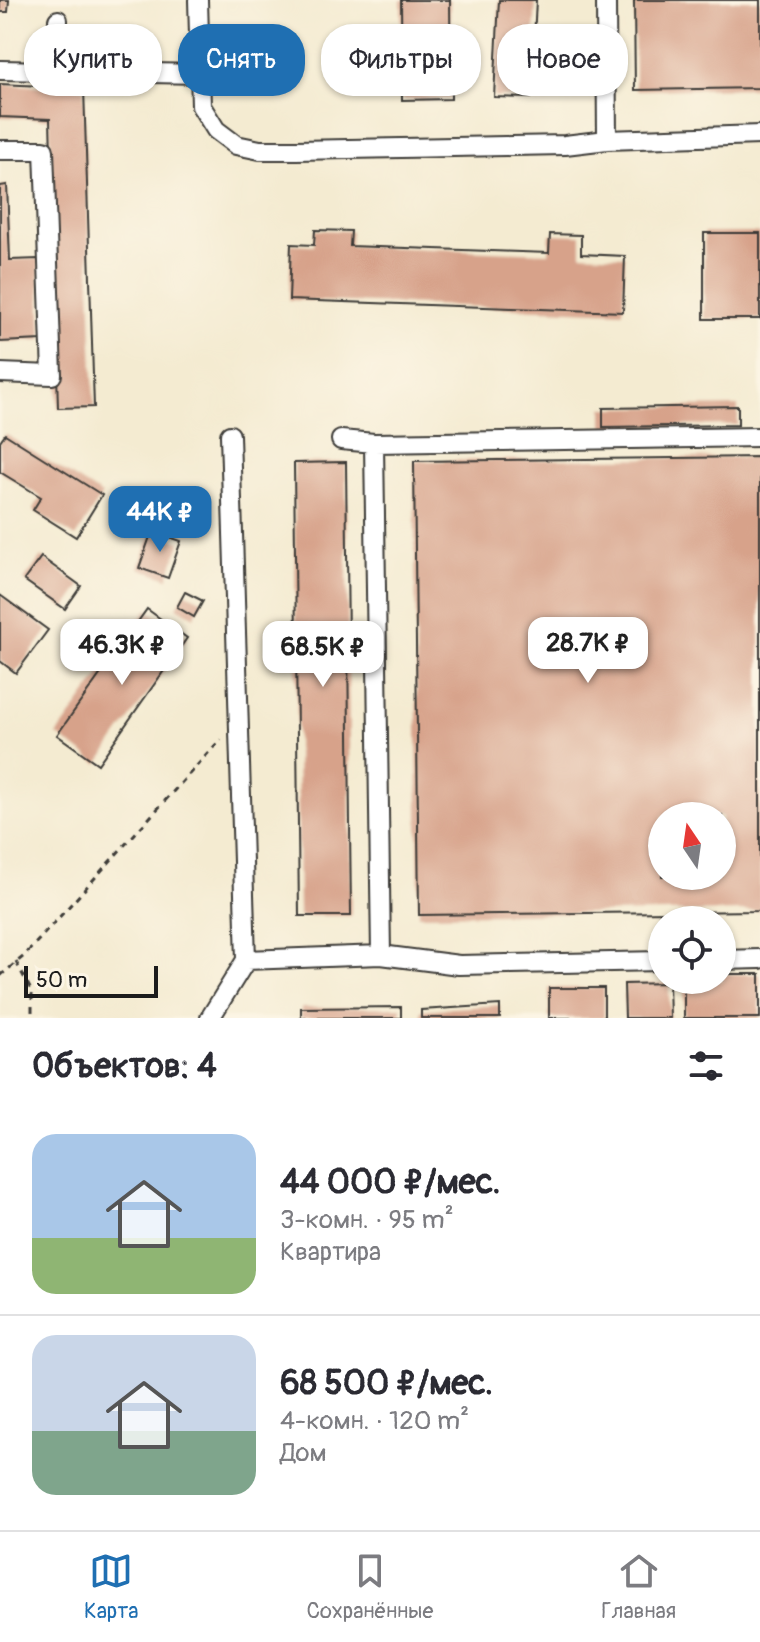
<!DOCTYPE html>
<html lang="ru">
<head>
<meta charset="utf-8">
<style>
	:root { --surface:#fff; --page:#f7f7f7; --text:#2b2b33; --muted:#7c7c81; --line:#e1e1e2; --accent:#1f6fb2 }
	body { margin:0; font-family:Pangolin,sans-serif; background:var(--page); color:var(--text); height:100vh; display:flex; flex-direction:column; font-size:30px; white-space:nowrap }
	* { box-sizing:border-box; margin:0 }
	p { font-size:26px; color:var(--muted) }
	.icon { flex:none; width:44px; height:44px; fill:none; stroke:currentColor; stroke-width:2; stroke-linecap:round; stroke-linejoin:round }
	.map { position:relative; height:1018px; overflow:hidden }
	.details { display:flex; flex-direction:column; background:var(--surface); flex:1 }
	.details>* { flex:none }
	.hud { position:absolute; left:24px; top:24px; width:712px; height:72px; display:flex; gap:16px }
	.needle { width:52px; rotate:347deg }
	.buttons { position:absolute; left:648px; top:802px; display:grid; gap:16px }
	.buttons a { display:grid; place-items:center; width:88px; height:88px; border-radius:50%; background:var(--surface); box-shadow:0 2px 6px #0004; font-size:40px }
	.scale { position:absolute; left:24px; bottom:20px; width:134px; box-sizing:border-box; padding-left:8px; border:4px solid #1c1c1c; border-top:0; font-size:22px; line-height:28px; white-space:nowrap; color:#1c1c1c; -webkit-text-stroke:6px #fcf5e5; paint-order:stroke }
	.price { position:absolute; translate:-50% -68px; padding:0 18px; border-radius:16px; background:#fff; color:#222; font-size:26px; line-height:52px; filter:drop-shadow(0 2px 4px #0008) }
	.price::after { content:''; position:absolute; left:50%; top:48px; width:24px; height:18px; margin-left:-12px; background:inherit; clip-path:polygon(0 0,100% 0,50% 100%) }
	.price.selected { background:var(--accent); color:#fff }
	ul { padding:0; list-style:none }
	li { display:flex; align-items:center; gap:24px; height:200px; padding:0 32px }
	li+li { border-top:2px solid var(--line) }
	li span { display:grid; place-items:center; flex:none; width:224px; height:160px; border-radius:24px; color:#555 }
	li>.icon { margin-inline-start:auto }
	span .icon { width:96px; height:96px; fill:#fffc; stroke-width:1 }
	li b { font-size:34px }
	h2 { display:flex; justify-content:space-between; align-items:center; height:96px; padding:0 32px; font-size:34px }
	.tag { padding:0 28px; border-radius:32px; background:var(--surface); box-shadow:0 2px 6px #0004; font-size:28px; line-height:72px }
	.tag.selected { background:var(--accent); color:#fff }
	.tabs { display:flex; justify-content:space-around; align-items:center; height:112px; border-top:2px solid var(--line); background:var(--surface); font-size:22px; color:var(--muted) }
	.tabs a { display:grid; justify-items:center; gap:4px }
	.tabs .selected { color:var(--accent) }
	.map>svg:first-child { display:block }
	.building { fill:#d7a28a; fill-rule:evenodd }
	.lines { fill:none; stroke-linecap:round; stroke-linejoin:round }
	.minor-casing { stroke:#3c3b37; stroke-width:22 }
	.path { stroke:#3c3b37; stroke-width:3; stroke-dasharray:6 6; stroke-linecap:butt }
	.minor { stroke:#fff; stroke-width:18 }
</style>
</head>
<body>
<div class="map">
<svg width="760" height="1018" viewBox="0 0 760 1018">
	<rect width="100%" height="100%" fill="#fcf5e5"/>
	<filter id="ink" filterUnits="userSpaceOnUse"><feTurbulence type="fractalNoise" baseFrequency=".0125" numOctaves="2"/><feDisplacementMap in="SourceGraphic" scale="16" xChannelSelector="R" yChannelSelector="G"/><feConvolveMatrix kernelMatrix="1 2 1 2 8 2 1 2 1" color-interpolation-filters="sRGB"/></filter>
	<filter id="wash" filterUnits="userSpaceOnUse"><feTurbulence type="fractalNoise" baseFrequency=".006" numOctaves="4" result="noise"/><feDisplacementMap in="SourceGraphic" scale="32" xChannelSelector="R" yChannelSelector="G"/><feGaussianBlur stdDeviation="1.8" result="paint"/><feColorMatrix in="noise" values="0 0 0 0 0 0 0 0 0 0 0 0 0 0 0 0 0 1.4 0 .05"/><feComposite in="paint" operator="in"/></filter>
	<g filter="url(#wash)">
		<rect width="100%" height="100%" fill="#f4ebd1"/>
		<g id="blocks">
			<path class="building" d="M0,0H9L8,12H0Z
				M401,0H450L451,99L402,100Z
				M499,0H536L531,98L494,97Z
				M634,0H760V88L635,90Z
				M86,46H105V54L86,53Z
				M0,84L84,88L94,407L58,408L50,119L0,117Z
				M7,185L10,260L39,259L42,340L0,342V186Z
				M315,230L351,231L350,246L549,253L550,234L581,235V254L625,256L623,312L289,300L291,244L314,245Z
				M704,233H760V319H704Z
				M738,406V425L603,427V408Z
				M5,434L102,495L76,537L33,510L41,497L0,472V441Z
				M760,457V911L419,915L414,461ZM662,816H722V876H662Z
				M346,462L351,916H299L294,463Z
				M152,531L181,541L168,578L139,568Z
				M41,557L81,586L65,609L24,580Z
				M185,592L203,601L194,617L177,607Z
				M0,595L48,630L16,673L0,661Z
				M147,609L187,638L98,764L57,735Z
				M722,974H760V1018H684V980H722Z
				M669,983L670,1018H625L624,984Z
				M549,988H604V1018H549Z
				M500,1005V1018H421V1010Z
				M401,1007V1018H301V1008Z"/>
		</g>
	</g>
	<g filter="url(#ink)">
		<use href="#blocks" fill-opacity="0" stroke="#3c3b37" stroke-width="2"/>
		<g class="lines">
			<defs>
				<path id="minor" d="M198,0L201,106L216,130L236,145L260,150H296L565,145L607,140L760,135
					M606,0L607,140
					M0,70L200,74
					M57,71L58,20
					M0,150H44L52,375L0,373
					M230,435L246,960
					M341,440L374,443L760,437
					M374,443L381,955
					M722,960L760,959
					M210,1018L246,960L381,955L459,965L662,961"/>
			</defs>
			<use href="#minor" class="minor-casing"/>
			<path class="path" d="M16,962L32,992V1018
				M0,976L24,956L221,739"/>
			<use href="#minor" class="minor"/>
		</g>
	</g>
</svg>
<div class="buttons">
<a><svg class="needle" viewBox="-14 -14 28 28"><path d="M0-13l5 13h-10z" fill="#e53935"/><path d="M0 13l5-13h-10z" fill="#7c7c81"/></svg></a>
<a><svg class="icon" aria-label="locate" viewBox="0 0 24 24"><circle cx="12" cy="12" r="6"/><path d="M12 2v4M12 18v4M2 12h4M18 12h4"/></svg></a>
</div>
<div class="scale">50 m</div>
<b class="price selected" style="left:160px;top:554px">44K ₽</b>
<b class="price" style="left:588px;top:685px">28.7K ₽</b>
<b class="price" style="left:122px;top:687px">46.3K ₽</b>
<b class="price" style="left:323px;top:689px">68.5K ₽</b>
<div class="hud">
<a class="tag">Купить</a>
<a class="tag selected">Снять</a>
<a class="tag">Фильтры</a>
<a class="tag">Новое</a>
</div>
</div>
<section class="details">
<h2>Объектов: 4<svg class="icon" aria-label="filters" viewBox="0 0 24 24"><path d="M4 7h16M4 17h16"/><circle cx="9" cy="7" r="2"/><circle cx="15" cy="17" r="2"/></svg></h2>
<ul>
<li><span style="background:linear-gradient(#a9c7e8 65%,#8fb573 0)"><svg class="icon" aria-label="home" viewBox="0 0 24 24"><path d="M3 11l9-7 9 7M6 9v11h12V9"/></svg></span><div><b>44 000 ₽/мес.</b><p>3-комн. · 95 m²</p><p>Квартира</p></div></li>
<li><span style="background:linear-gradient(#c9d6e8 60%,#7fa58c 0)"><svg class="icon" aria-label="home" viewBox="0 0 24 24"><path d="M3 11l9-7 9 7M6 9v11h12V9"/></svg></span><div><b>68 500 ₽/мес.</b><p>4-комн. · 120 m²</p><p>Дом</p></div></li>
</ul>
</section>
<nav class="tabs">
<a class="selected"><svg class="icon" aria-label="map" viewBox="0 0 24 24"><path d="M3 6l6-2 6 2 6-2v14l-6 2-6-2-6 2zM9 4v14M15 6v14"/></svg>Карта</a>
<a><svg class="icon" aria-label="saved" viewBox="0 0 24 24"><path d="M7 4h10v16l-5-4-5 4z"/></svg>Сохранённые</a>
<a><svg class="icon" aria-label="home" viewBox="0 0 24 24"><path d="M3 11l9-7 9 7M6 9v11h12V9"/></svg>Главная</a>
</nav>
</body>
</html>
